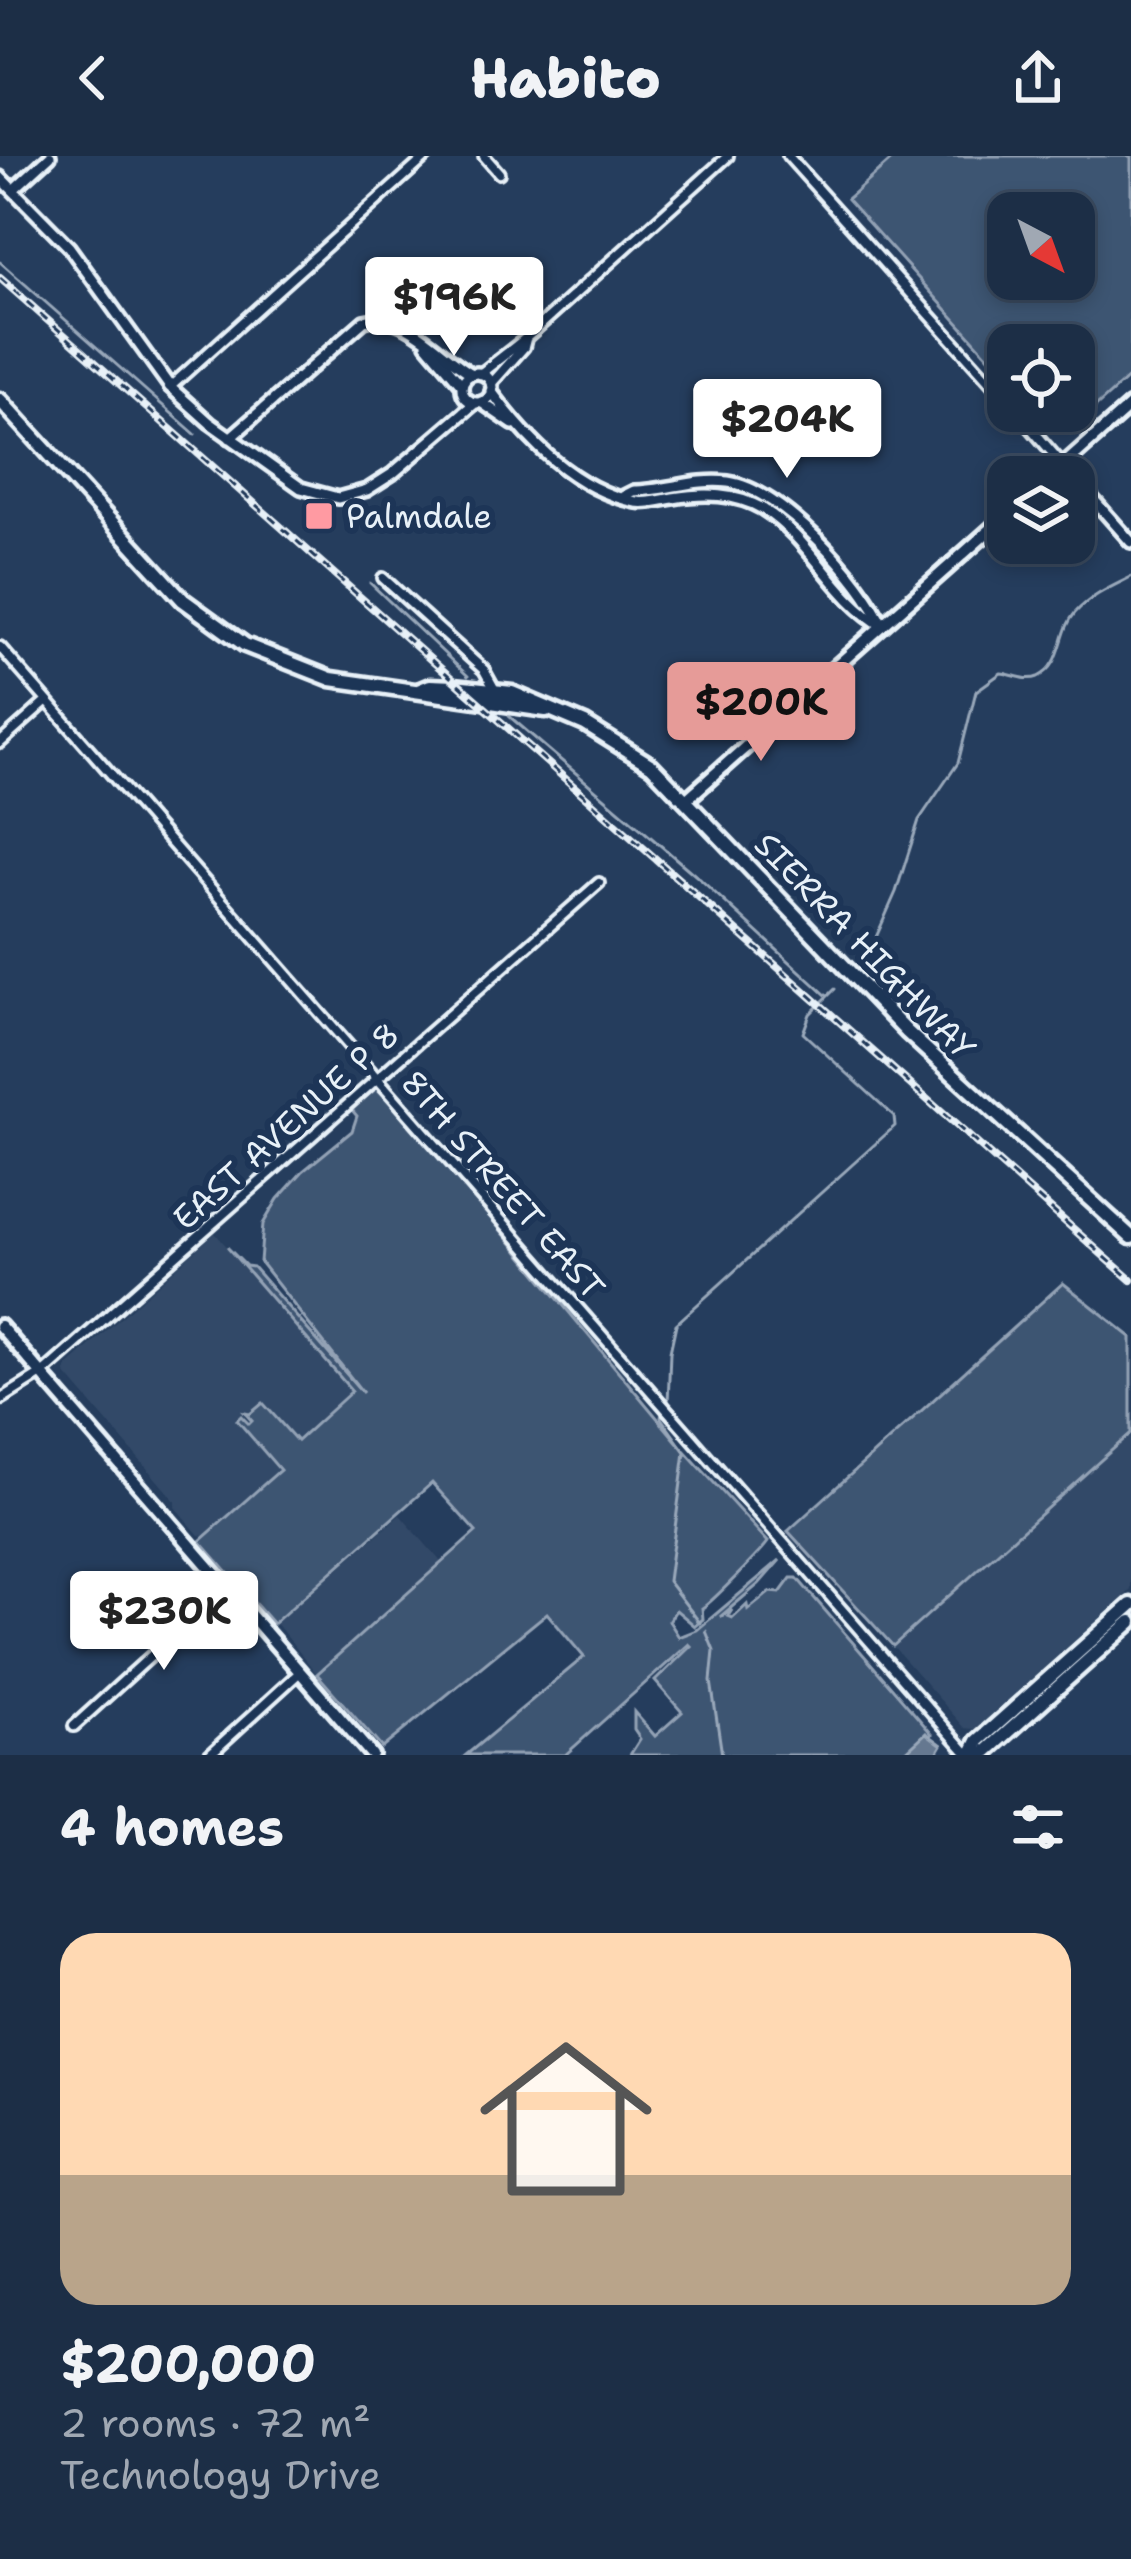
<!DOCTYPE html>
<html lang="en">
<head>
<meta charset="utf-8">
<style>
	:root { --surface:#1c2e46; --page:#293a51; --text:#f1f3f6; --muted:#a0a8b3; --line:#3a4a5f; --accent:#e69b98 }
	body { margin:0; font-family:"Shantell Sans",sans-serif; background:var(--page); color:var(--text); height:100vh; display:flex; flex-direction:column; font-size:45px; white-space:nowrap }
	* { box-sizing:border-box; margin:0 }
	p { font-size:39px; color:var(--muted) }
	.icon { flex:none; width:66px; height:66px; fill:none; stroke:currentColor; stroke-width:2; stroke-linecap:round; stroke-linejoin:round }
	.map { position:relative; height:1599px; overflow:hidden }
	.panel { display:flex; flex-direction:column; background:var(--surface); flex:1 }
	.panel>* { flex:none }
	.needle { width:78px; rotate:139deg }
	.buttons { position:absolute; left:987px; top:36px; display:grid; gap:24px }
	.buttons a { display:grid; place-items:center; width:108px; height:108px; border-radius:24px; background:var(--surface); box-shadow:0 6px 18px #0003,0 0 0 3px var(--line); font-size:60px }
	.price { position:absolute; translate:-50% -102px; padding:0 27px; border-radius:12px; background:#fff; color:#222; font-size:39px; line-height:78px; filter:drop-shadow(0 3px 6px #0008) }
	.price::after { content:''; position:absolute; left:50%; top:72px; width:36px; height:27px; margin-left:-18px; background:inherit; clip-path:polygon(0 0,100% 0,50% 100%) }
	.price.on { background:var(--accent); color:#111 }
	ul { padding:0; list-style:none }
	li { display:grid; align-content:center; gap:24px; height:636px; padding:0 60px }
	li span { display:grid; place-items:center; height:372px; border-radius:36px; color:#555 }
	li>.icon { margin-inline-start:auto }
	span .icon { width:216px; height:216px; fill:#fffc; stroke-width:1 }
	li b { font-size:51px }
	h2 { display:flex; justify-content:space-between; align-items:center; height:144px; padding:0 60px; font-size:51px }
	header { display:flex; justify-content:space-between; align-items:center; height:156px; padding:0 60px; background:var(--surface); font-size:54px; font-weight:800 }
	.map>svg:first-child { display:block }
	.built { fill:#334a68 }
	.green { fill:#3e5472; stroke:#93a2b5; stroke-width:3; fill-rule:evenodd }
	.water { fill:#657890; stroke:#99a8ba; stroke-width:3 }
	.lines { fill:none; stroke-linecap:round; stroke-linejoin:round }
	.stream { stroke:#99a8ba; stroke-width:3 }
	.minor-casing { stroke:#e8f1f8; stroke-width:16 }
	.tertiary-casing { stroke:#e8f1f8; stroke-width:18 }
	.secondary-casing { stroke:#e8f1f8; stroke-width:20 }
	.primary-casing { stroke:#e8f1f8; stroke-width:21 }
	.minor { stroke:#1d3557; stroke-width:8 }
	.tertiary { stroke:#1d3557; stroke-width:9 }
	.secondary { stroke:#1d3557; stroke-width:10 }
	.primary { stroke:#1d3557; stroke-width:12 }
	.rail-casing { stroke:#e8f1f8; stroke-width:8 }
	.rail { stroke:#1d3557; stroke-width:3; stroke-dasharray:9; stroke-linecap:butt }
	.poi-dot { fill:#ff9aa2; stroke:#1d3557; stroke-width:4.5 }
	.labels { text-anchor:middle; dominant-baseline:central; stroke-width:12; stroke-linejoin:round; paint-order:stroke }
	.poi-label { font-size:33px; fill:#e8f1f8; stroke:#1d3557; text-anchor:start }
	.street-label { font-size:33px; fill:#e8f1f8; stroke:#1d3557 }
</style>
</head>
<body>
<header><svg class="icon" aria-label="back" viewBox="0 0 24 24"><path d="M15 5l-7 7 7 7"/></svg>Habito<svg class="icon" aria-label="share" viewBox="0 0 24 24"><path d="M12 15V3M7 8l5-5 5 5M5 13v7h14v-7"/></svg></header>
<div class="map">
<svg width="1131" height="1599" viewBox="0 0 1131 1599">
	<rect width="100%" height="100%" fill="#253d5d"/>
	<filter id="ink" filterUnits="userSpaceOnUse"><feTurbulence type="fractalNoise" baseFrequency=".00833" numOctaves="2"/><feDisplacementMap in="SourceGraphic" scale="24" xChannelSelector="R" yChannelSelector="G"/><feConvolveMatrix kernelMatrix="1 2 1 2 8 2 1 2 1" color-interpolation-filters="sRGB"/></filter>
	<g filter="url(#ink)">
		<path class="built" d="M215,1077L353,1235L296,1285L249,1259L237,1263L280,1314L205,1380L199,1379L175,1351L176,1346L65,1217L67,1210Z
			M1131,1277V1434L975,1573L965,1572L893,1490Z
			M400,1359L442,1407L317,1518L276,1467Z"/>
		<path class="green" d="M896,0H1131V219L1079,266L1054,274L1038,255H1074V189H1008V222L847,43ZM1008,57H1074V123H1008Z
			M375,931L397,950L684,1294L768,1386C764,1393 710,1448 702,1452L703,1463L695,1470L676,1454L669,1465L679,1481L697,1474L780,1404L759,1428L720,1461L732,1454L728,1460L733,1462L747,1449L748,1454L770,1436L780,1437L791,1422H797L932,1578L916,1599H630L640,1583L634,1574V1556L655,1580L682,1556L655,1525L691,1490L689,1488L565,1599H466L584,1501L547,1457L382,1592L317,1518L476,1376L432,1327L273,1468L200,1385L280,1314L237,1264L241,1260L249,1268L252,1265L245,1257L250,1258L263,1247L297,1285L352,1235L227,1091L246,1110L253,1111L363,1237L260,1106L263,1068L278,1043L303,1015L352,975L357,960L352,954Z
			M1063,1127L1131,1181V1277L893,1490L788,1375Z"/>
		<path class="water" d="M926,1577L942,1589L936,1599H902Z"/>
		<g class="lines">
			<path class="stream" d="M0,106L195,278
				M370,427L468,520
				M509,560L701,724L826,839
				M866,804L896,736L919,664L958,607L976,535L1001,517C1013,518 1026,526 1038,521C1064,509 1058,477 1075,457C1090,440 1111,431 1131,421
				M668,1248L670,1196L676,1168L895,970L894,960L803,877L810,858L835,833
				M662,1255L661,1262L685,1296L668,1425L700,1467
				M706,1475L714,1495L711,1525L722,1599"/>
			<defs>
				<path id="minor" d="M484,0L499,17
					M788,0L1008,246
					M480,218L526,182L728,0
					M491,228L524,191L526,183
					M170,231L427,0
					M1016,255L1063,309
					M383,422L484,514L495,534
					M0,491L969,1599
					M0,587L47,545
					M0,1244L43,1217L599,727
					M74,1570L227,1431
					M209,1599L300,1516"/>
				<path id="tertiary" d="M0,21L69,91L170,231L210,267L301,332L338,342L367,334L392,318L475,247
					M14,33L50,0
					M427,188L462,229
					M462 232a15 15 0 1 1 30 0a15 15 0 1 1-30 0Z
					M491,235C527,284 574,334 636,346C647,348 661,344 673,342C704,337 735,337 763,353C811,383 834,442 883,470
					M481,246L513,268
					M230,282L364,165C407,154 437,198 472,218
					M1063,309L1131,386
					M624,340L634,335C665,335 696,322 728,326C781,333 862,423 883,470"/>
				<path id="secondary" d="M1050,321L1131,249
					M687,643L1008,358
					M0,1170L372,1599"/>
				<path id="primary" d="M0,244L183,444L245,489L331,523L546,554
					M418,535L430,530L453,531L512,537L585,568L652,610L907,876L1131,1081
					M971,1599L978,1585L1131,1449
					M976,1599L987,1595L1131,1466"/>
			</defs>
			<use href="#minor" class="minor-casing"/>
			<use href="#tertiary" class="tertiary-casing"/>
			<use href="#secondary" class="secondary-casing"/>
			<use href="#primary" class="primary-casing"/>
			<use href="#minor" class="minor"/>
			<use href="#tertiary" class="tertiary"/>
			<use href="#secondary" class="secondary"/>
			<use href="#primary" class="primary"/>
			<defs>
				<path id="rail" d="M0,122L1131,1124"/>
			</defs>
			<use href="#rail" class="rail-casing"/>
			<use href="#rail" class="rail"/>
		</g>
	</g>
	<rect class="poi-dot" x="304" y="345" width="30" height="30" rx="6"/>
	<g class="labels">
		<g class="poi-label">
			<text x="346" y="360">Palmdale</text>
		</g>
		<g class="street-label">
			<text transform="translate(865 790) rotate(46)">SIERRA HIGHWAY</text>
			<text transform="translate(286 970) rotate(-42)">EAST AVENUE P 8</text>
			<text transform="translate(503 1029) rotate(49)">8TH STREET EAST</text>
		</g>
	</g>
</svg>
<div class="buttons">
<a><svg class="needle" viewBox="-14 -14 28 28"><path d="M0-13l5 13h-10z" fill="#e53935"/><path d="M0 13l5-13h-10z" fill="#a0a8b3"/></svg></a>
<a><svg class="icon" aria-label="locate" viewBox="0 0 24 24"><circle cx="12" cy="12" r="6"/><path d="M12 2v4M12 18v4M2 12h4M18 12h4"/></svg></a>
<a><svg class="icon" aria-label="layers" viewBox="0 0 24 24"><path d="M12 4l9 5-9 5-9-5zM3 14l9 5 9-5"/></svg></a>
</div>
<b class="price" style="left:454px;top:203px">$196K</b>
<b class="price" style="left:787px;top:325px">$204K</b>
<b class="price on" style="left:761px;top:608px">$200K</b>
<b class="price" style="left:164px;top:1517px">$230K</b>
</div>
<section class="panel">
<h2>4 homes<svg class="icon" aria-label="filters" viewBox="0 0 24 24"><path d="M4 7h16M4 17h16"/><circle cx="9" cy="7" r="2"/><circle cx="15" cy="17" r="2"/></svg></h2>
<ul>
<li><span style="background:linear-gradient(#ffd9b3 65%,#b9a48a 0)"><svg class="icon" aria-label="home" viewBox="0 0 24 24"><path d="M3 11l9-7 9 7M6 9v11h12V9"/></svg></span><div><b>$200,000</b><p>2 rooms · 72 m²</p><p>Technology Drive</p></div></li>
</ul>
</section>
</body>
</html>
